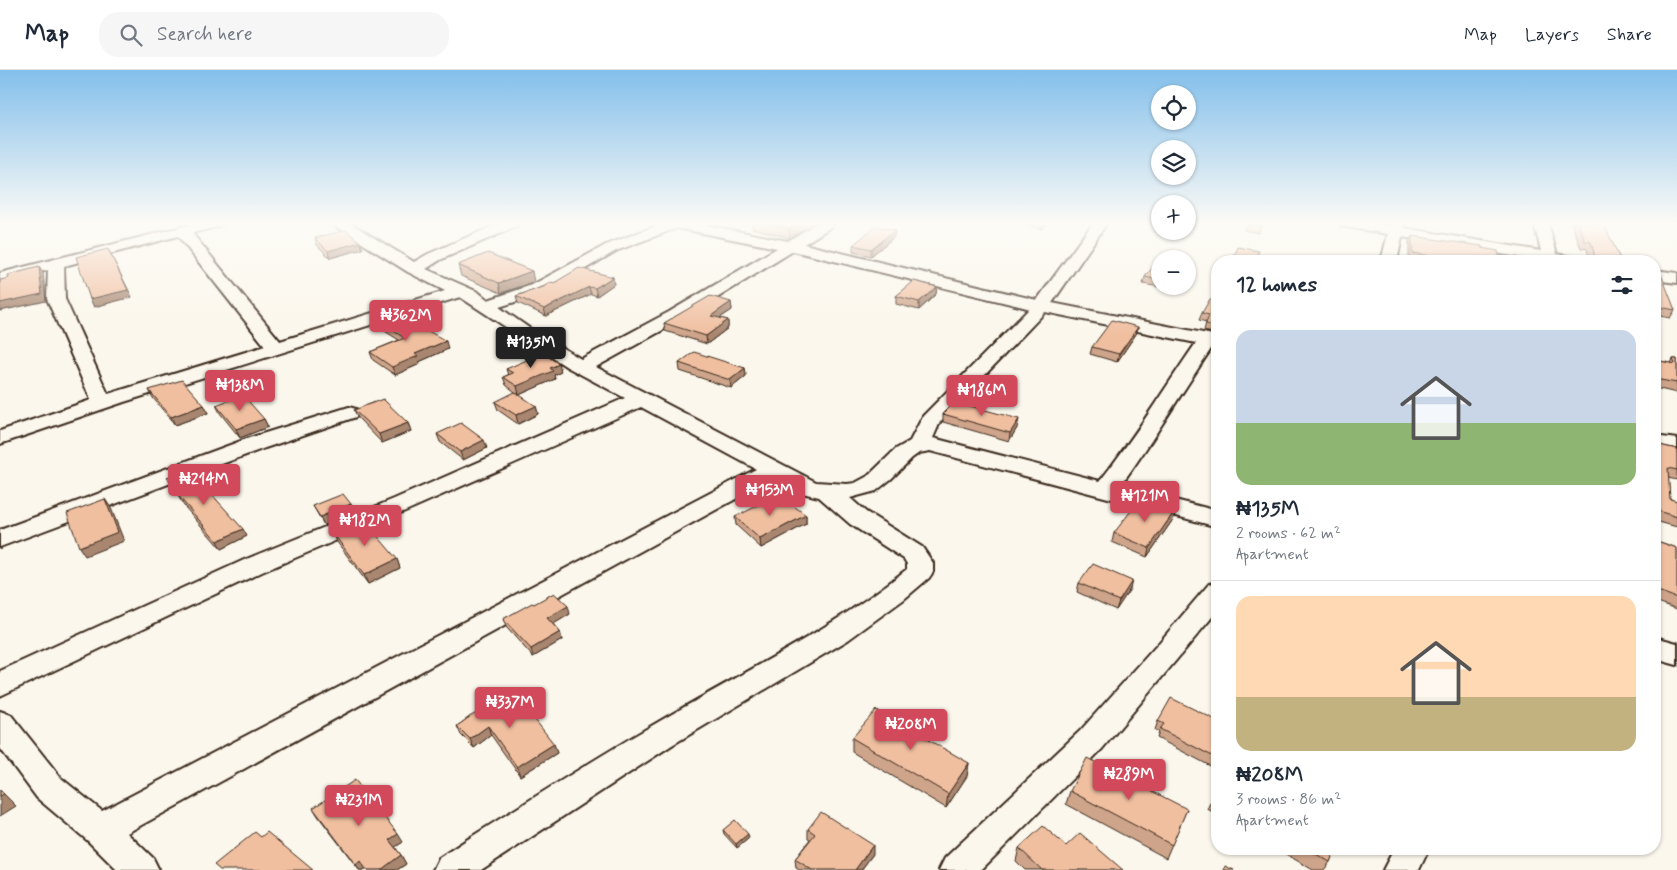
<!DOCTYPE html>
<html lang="en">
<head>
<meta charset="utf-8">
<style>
	:root { --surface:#fff; --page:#f6f6f7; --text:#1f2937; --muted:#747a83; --line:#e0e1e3; --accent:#d1495b }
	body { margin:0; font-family:Mynerve,sans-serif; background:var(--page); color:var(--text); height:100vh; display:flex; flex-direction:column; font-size:19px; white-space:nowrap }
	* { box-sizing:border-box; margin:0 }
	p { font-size:16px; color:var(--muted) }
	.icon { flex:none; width:28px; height:28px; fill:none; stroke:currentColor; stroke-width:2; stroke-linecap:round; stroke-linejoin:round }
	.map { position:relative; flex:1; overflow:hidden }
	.drawer { position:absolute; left:1211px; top:185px; width:450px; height:600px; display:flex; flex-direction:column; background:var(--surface); border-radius:20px; box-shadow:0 1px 4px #0004 }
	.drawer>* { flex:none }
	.tools { position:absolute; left:1151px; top:15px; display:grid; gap:10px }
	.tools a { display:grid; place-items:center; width:45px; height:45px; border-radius:50%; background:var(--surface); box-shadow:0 1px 4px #0004; font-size:25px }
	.price { position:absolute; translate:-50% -42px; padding:0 11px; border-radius:5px; background:var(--accent); color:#fff; font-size:16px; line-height:32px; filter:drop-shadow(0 1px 2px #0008) }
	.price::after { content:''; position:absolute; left:50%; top:30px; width:15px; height:11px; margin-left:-8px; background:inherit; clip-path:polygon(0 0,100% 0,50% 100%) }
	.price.current { background:#222; color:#fff }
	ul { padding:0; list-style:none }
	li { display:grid; align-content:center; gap:10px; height:265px; padding:0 25px }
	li+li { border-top:1px solid var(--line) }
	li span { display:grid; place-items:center; height:155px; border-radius:15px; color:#555 }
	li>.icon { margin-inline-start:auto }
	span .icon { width:90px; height:90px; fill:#fffc; stroke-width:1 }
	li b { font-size:21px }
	h2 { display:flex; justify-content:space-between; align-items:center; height:60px; padding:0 25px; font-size:21px }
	header { display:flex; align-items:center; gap:30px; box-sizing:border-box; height:70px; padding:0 25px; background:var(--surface); border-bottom:1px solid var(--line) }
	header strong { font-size:24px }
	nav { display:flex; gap:28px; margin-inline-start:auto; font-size:18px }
	.search { width:350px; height:45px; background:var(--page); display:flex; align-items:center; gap:12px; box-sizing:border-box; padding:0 18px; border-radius:20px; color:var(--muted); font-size:19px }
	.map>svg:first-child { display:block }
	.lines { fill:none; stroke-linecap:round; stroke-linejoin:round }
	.minor-casing { stroke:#3b2a1e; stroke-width:4 }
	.minor { fill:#fbf7ec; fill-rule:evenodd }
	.wall { fill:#cea48a; stroke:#3b2a1e }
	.shaded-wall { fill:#a88670; stroke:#3b2a1e }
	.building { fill:#f0bfa0; stroke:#3b2a1e }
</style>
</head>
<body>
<header>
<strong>Map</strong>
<div class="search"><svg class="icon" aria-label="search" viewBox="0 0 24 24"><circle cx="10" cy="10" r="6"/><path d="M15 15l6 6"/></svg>Search here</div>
<nav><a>Map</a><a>Layers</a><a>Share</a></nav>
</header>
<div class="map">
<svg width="1677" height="800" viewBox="0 0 1677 800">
	<rect width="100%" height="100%" fill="#fbf7ec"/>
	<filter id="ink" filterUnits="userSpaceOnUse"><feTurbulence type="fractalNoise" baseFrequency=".02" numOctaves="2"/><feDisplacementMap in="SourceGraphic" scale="10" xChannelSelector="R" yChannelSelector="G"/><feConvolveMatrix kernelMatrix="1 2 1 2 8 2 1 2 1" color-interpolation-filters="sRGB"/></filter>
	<g filter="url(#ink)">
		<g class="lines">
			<defs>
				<path id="minor" d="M197,153H222L220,156L192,163L280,271L445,221L408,202L335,156L333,153H350L414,192L428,184L500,153H519L517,156L440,190L426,199L478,222L488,230L532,215L606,175L663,153H696L788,171L817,153H834L832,156L804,174L1037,230L1093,153H1107L1052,233L1218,266V277L1213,276C1181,323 1153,371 1120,416L1218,441V457L930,381L919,383L912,388L891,409L876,421L850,428L866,442L922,477L933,493V502L929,508L903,530L848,570L672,675L481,800H433L439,788L468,769C538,725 607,681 679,640C757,595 837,556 907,499V494L904,489L850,454L819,427L802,423L774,408L127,763L153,788L159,800H117L88,771L37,728L0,678V641L11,645L61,708L102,741L756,399L641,337L410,439L262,502L0,626V601L244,490L394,429L625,328L567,297L460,227L124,332L0,374V361L91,330L47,229L48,200L0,213V203ZM677,158L777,178L669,242L581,289L529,258L499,237L544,223L616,181ZM178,166L265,276L108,324L65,229L64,196ZM793,181L1027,238L1029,239L923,346L910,371L896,379L868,406L855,413L847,414L816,412L596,297L681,250ZM1045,242L1196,273C1164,319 1135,367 1100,411L933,368L940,352Z
					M1339,153H1371L1390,156L1391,153H1405L1404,158L1541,181L1534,153H1548L1557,184L1579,188L1581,191H1543L1402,167L1397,191H1381L1388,164L1346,157L1341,156Z
					M1655,200L1677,203V213L1655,210Z
					M349,337L356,339L359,343L356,347L265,378L0,477V460L249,368Z
					M1655,366L1677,369V383L1655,378Z
					M1218,512V540L1102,679L981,800H939L945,788L1080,661L1158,574L1209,514Z
					M1655,567L1677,573V595L1655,589Z
					M1394,779H1429L1419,800H1383Z"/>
			</defs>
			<use href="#minor" class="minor-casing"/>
			<use href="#minor" class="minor"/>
		</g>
		<path class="wall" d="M752,153H815L790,168L752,158Z
			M1015,153H1048L1042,159Z
			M1263,153L1258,163L1244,160L1246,154Z
			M1502,153H1522L1520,156Z
			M1571,153H1603L1621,191H1590L1587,179L1581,178Z
			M1412,166L1482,178L1500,191H1420L1409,189V172Z
			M894,167L871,186L853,182V175Z
			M315,168L363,179L330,188L317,175Z
			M1160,189V216H1182L1181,219L1173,217L1171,219L1143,214L1145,207Z
			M458,195L534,212L501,223L461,206Z
			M1655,203L1675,240L1670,248L1655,245Z
			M613,207L614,214L597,226L591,224L546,246L518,233L516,226L554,213Z
			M937,217L936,224L919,240L896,234V226Z
			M1218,224V256L1213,263L1204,261L1206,252L1199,250L1202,243L1215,230Z
			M731,232L732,240L720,248L728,250V258L707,274L665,261L664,253Z
			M380,253L448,279L419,292L420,294L395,305L373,290L370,282L399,270L383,260Z
			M1138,257L1136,264L1117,292L1090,284L1092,277Z
			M1673,289H1677V323L1655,318V290L1671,293Z
			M679,293L745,298L746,306L731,318L680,301Z
			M559,294L561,302L554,305L555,309L519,325L506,315L503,307L508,305L506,299Z
			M149,320L204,335L208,343L175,355L153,328Z
			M495,332L536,336L538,344L518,354L498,340Z
			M216,335L264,349L268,357L240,368L220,343Z
			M354,340L408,353L411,361L382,373L358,348Z
			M943,344L1017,358L1009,371L943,352Z
			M437,364L487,378L463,390L440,372Z
			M1655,374L1677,379V410L1668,408L1670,429L1677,431V457L1655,451Z
			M167,407L202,421L247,466L221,479L184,436Z
			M313,436L355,443L324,455Z
			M1176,439L1174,448L1147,487L1112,472L1114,463Z
			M806,445V454L761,478L736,455L735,447Z
			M333,463L397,489L400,498L368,514L337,472Z
			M1657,471L1677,478V539L1655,531V473Z
			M1079,513L1130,519L1116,540L1077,522Z
			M534,534L570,544L553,554L560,562L562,570L533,587L506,557L503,549Z
			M471,646L554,674L557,683L520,706L491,665L474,678L461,665L457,656Z
			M1158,651H1218V700L1157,668L1159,662L1155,660Z
			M852,668L969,693L967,706L946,738L852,682Z
			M1218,717V744L1207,739Z
			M1070,721L1187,739L1166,788L1066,734Z
			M313,738L403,772L395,777L401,785L406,794L397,800H359L318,746Z
			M808,759L873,784L861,800H799L796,798L795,789L810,769L808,768Z
			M723,760L749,768L737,778L724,764Z
			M1066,776L1123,800H1025L1016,791L1019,778Z
			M1277,779H1335L1330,792L1324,800H1313Z
			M1583,779H1590L1588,781Z"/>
		<path class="shaded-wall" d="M800,153H815L790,168L789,159Z
			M1043,153H1048L1042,159Z
			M895,160L894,167L871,186V179Z
			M360,172L363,179L330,188L328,181Z
			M108,179L132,227L94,237L90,229Z
			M39,197L43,203L46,231L0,241V233Z
			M532,201L534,212L501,223L499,213Z
			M613,207L614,214L597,226L595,218Z
			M589,217L591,224L546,246L544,239Z
			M937,217L936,224L919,240V232Z
			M731,232L732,240L712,253L711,246Z
			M728,250V258L707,274L706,266Z
			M1218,252V256L1213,263L1216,256Z
			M1138,257L1136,264L1117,292L1119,284Z
			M446,271L448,279L419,292L420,294L395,305L392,297L415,284Z
			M559,294L561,302L554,305L555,309L519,325L517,316L550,298Z
			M745,298L746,306L731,318L730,310Z
			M204,335L208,343L175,355L171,347Z
			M536,336L538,344L518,354L516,345Z
			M264,349L268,357L240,368L236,359Z
			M1019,349L1017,358L1009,371L1010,363Z
			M408,353L411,361L382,373L379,364Z
			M484,370L487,378L463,390L460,382Z
			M105,429L111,438L124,471L85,486L79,477Z
			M351,434L355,443L324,455L320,447Z
			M1176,439L1174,448L1147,487L1149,478Z
			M806,445V454L761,478L760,469Z
			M243,459L247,466L221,479L217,471Z
			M397,489L400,498L368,514L364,505Z
			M1132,511L1130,519L1116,540L1119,531Z
			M568,536L570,544L549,557L547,548Z
			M560,562L562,570L533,587L531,579Z
			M488,656L491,665L474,678L470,669Z
			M554,674L557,683L520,706L517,697Z
			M969,693L967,706L946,738L948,724Z
			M0,720L16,736L0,746Z
			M398,764L403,772L394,778L389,770Z
			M748,764L749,768L737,778L736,774Z
			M873,775V784L861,800H855Z
			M401,785L406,794L397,800H381Z
			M360,791L365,800H359L356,795Z"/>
		<path class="building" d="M765,153H800L789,159Z
			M1246,153H1262L1260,156L1246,154Z
			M1578,153H1603L1621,191H1596L1591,172L1585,171Z
			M876,156L895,160L871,179L853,175Z
			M346,160L360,172L328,181L315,168Z
			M1412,166L1482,176V178L1498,181L1500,191H1459L1412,183Z
			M1238,177L1259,181L1255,191H1232Z
			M108,179L128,220L90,229L76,187Z
			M488,183L532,201L499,213L458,195Z
			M1163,185L1181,189H1160V210L1145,207Z
			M39,197L42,224L0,233V210L9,208L8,205Z
			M579,198L613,207L595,218L589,217L544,239L516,226L543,217L552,212L554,213Z
			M1655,203L1661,204L1675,240L1655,236Z
			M914,211L937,217L919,232L896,226Z
			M1218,224V252L1216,256L1206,254L1209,245L1202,243L1210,229L1215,230Z
			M710,226L731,232L711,246L728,250L706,266L664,253Z
			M400,245L446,271L415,284L418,286L392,297L370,282L405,268L380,253Z
			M1112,250L1138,257L1119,284L1092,277Z
			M694,282L745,298L730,310L679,293Z
			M543,283L559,294L550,298L553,301L517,316L503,307L513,303L506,299Z
			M1673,289H1677V313L1655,309V290L1675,294Z
			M182,310L204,335L171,347L149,320Z
			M515,322L536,336L516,345L495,332Z
			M243,325L264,349L236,359L216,335Z
			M383,329L408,353L379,364L354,340Z
			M955,332L1019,349L1010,363L943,344Z
			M461,353L484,370L460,382L437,364Z
			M1655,374L1677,379V400L1668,398L1670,429L1677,431V447L1655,440Z
			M188,400L202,421L207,419L243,459L217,471L180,428L167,407Z
			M343,424L351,434L320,447L313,436Z
			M779,425L806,445L760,469L735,447Z
			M105,429L118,462L79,477L67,443Z
			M1140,429L1176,439L1149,478L1114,463Z
			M364,450L397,489L364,505L333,463Z
			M1657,471L1677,478V528L1655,520L1658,491L1655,490V482Z
			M1093,494L1132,511L1119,531L1079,513Z
			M554,523L568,536L547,548L560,562L531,579L503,549L532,533L534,534Z
			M514,623L554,674L517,697L488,656L470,669L457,656L471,646Z
			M1171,628L1218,651V689L1160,659L1164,654L1158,651Z
			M876,640L969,693L948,724L852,668Z
			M1087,688L1187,739L1172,775L1070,721Z
			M355,710L398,764L389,770L401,785L381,800H367L360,791L356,795L313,738Z
			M1218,717V728L1213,725Z
			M0,720L4,724L0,726Z
			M821,742L873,775L855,800H812L795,789L815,764L808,759Z
			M735,750L748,764L736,774L723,760Z
			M1043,756L1066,776L1080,763L1123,800H1042L1019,778Z
			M255,762L261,767L267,762L313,800H220L214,795Z
			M1307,779H1335L1330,792Z
			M1225,796L1234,800H1224Z"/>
	</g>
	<linearGradient id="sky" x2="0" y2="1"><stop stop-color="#83bfeb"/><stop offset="0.58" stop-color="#fdfbf6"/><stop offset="1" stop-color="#fdfbf6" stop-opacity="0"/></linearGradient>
	<rect width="1677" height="265" fill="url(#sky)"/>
</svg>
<div class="tools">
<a><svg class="icon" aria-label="locate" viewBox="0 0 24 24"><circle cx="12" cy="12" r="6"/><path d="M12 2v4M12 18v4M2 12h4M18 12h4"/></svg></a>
<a><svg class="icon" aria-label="layers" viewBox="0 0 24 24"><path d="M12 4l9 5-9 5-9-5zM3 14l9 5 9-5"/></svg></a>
<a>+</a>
<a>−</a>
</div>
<b class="price" style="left:406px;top:272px">₦362M</b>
<b class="price current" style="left:531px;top:299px">₦135M</b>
<b class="price" style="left:240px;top:342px">₦138M</b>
<b class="price" style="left:982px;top:347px">₦186M</b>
<b class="price" style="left:204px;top:436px">₦214M</b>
<b class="price" style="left:770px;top:447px">₦153M</b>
<b class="price" style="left:1145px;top:453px">₦121M</b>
<b class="price" style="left:365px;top:477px">₦182M</b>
<b class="price" style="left:510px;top:659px">₦337M</b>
<b class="price" style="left:911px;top:681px">₦208M</b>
<b class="price" style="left:1129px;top:731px">₦289M</b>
<b class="price" style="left:359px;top:757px">₦231M</b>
<section class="drawer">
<h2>12 homes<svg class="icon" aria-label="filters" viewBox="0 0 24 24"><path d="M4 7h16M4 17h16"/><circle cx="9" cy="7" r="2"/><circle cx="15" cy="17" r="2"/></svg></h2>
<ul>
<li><span style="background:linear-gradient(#c9d6e8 60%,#8fb573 0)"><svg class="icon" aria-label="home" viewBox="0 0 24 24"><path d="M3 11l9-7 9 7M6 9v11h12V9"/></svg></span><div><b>₦135M</b><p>2 rooms · 62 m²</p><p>Apartment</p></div></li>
<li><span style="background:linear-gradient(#ffd9b3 65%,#c2b280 0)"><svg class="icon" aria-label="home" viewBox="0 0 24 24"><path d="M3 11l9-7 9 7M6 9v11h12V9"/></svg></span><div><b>₦208M</b><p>3 rooms · 86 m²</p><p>Apartment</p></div></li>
</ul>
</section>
</div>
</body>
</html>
